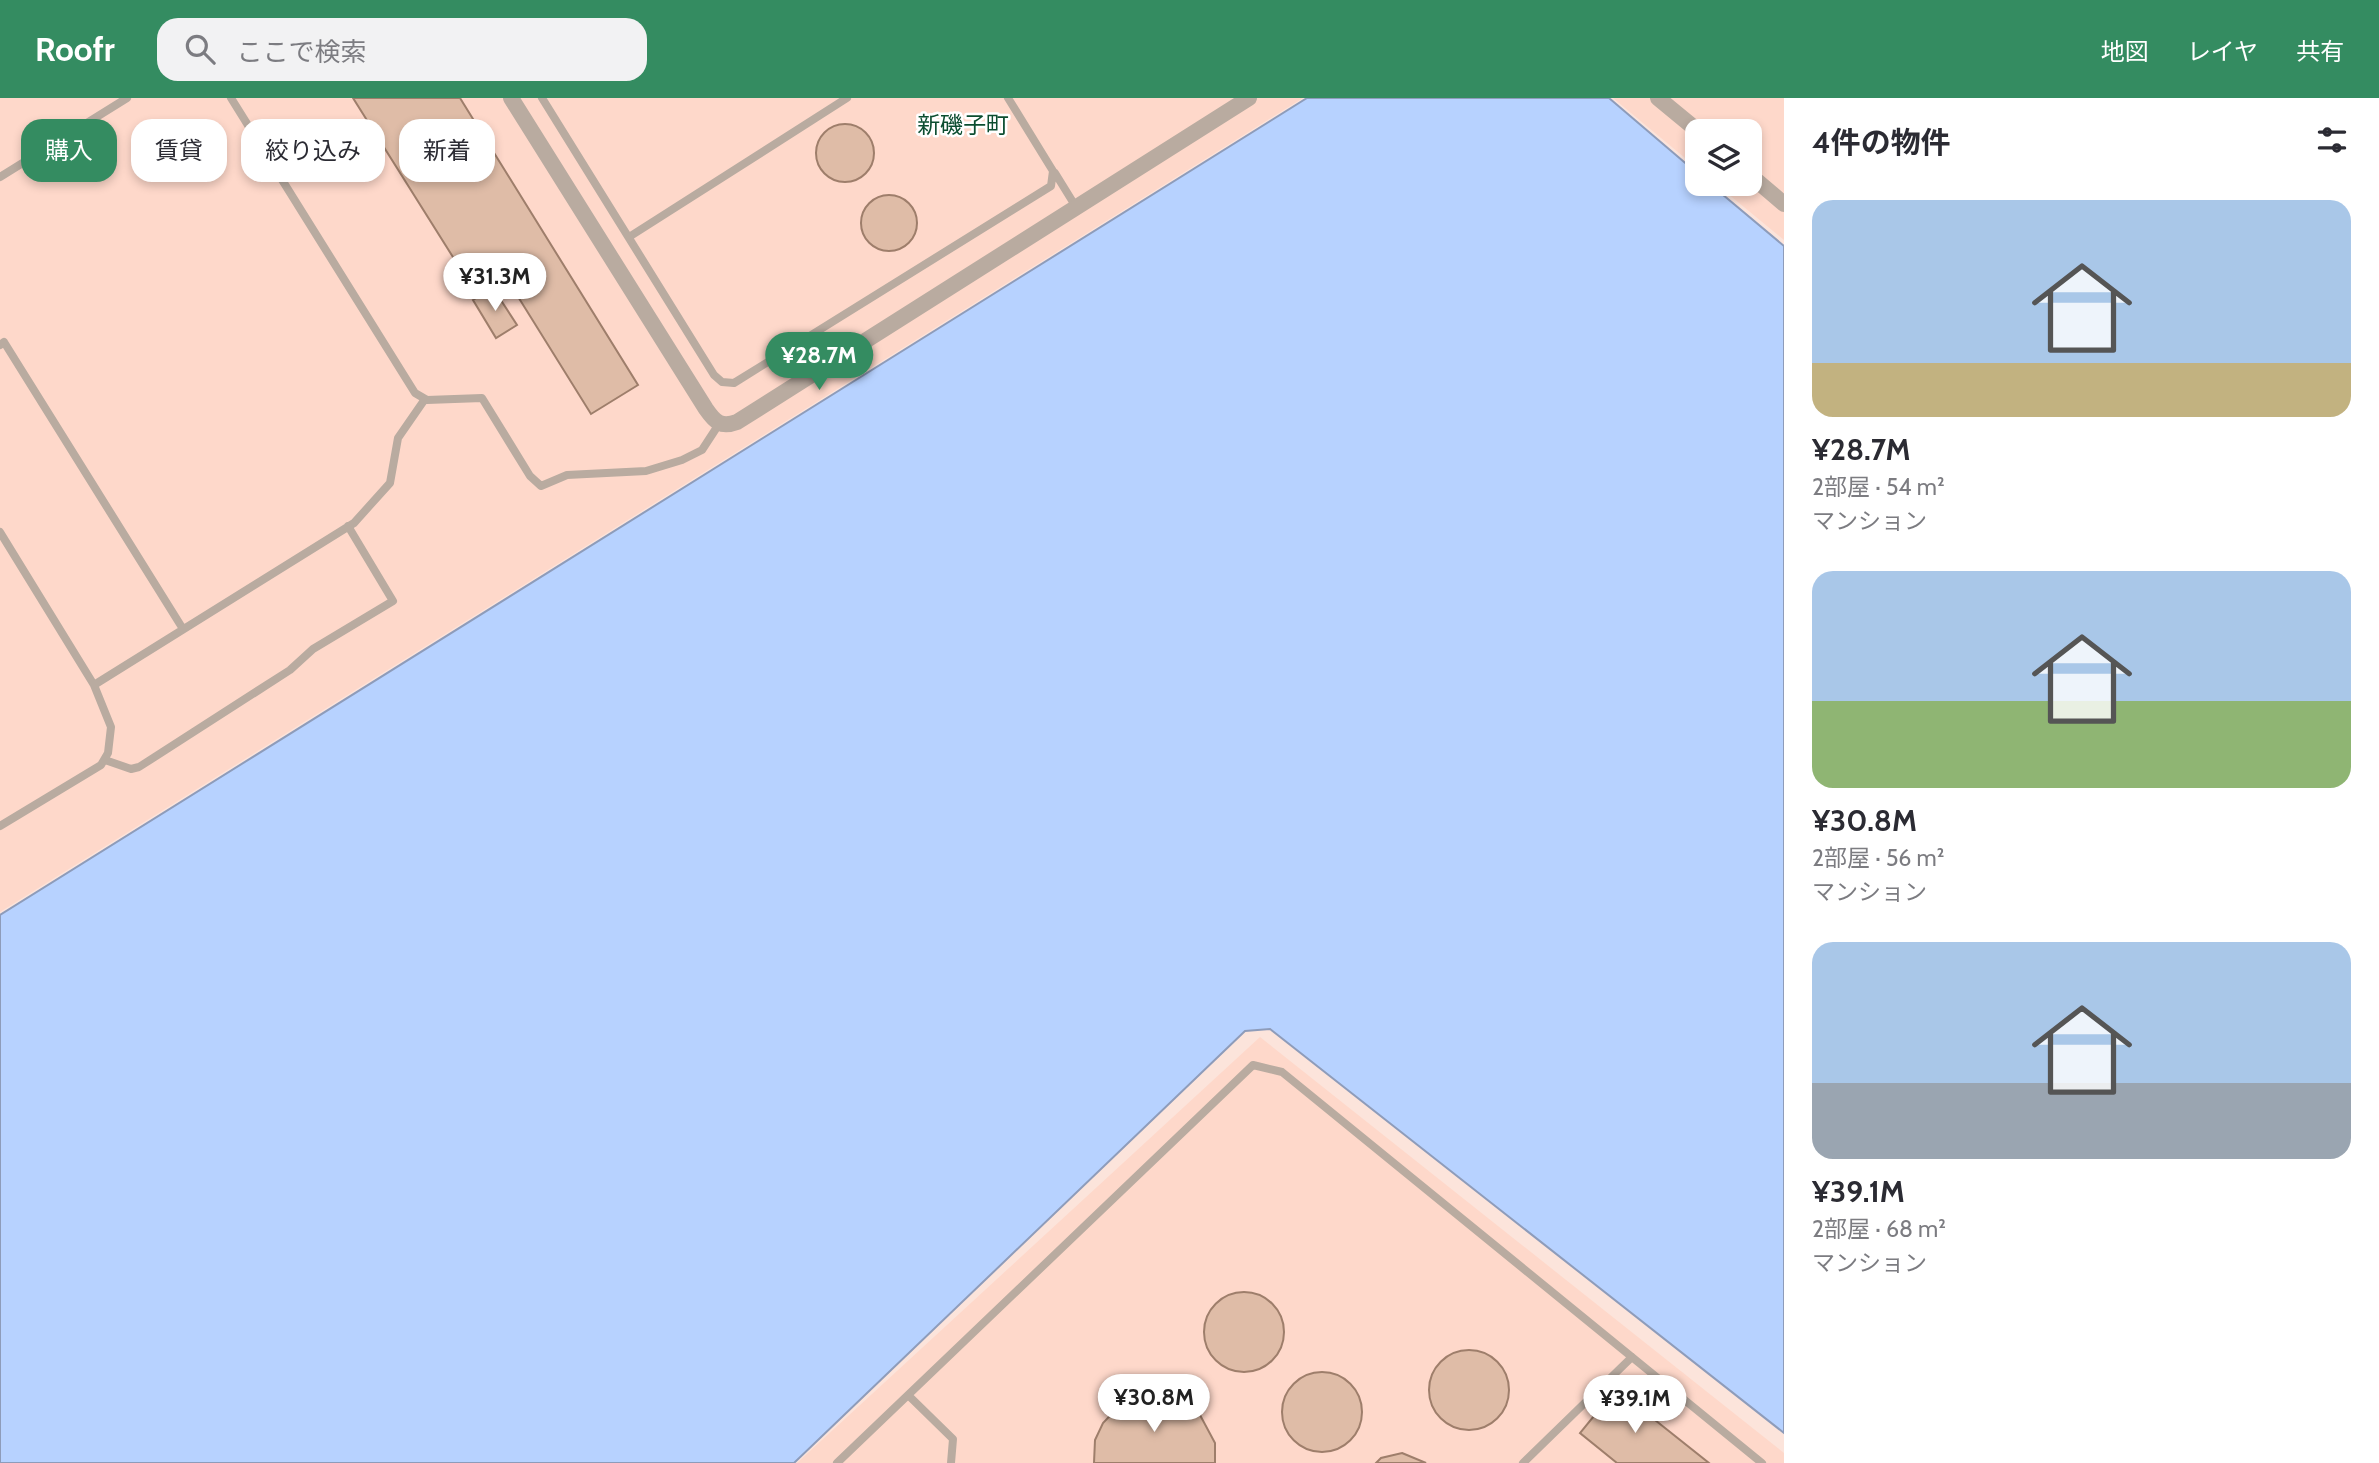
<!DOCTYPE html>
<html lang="ja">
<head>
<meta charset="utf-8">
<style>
	:root { --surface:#fff; --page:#f2f2f3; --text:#2b2b33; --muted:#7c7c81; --accent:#348c61 }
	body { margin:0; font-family:Cabin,"Noto Sans JP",sans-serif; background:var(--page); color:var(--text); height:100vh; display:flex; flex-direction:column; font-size:26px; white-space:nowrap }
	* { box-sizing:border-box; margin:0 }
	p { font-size:23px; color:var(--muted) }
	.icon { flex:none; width:38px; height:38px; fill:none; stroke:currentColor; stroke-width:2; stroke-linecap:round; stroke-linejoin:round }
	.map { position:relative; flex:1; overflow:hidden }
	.details { display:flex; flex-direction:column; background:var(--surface); width:595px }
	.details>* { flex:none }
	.top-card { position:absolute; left:21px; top:21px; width:665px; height:63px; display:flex; gap:14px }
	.tools { position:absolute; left:1685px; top:21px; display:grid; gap:14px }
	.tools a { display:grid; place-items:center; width:77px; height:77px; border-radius:14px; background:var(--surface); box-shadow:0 4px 10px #0003; font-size:35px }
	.price { position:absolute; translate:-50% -60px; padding:0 16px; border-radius:24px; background:#fff; color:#222; font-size:23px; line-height:46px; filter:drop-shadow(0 2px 4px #0008) }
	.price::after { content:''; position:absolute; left:50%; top:42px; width:21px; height:16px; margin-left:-10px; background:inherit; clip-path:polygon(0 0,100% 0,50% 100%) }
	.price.on { background:var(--accent); color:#fff }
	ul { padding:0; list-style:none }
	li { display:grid; align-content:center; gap:14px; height:371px; padding:0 28px }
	li span { display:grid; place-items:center; height:217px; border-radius:21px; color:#555 }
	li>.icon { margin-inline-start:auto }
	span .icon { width:126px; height:126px; fill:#fffc; stroke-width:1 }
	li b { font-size:30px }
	h2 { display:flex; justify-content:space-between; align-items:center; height:84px; padding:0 28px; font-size:30px }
	.chip { padding:0 24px; border-radius:21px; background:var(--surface); box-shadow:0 4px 10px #0003; font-size:24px; line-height:63px }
	.chip.on { background:var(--accent); color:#fff }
	header { display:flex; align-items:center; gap:42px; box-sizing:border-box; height:98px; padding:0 35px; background:var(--accent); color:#fff }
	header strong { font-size:33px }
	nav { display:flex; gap:38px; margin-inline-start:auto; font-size:24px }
	.search { width:490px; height:63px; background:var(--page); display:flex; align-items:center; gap:18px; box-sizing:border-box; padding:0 24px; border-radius:21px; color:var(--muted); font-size:26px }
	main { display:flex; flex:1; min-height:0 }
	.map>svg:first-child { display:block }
	.built { fill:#fed8ca }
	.water { fill:#b7d2ff; stroke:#8e9cba; stroke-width:2 }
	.building { fill:#dfbca7; stroke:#9e7e6b; stroke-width:2 }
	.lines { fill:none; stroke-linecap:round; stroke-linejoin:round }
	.service { stroke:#b9aba0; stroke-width:8 }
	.minor { stroke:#b9aba0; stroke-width:16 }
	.labels { text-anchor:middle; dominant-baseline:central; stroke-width:5; stroke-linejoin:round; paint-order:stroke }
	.neighbourhood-label { font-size:23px; fill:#0c4d30; stroke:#fff }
</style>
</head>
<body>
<header>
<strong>Roofr</strong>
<div class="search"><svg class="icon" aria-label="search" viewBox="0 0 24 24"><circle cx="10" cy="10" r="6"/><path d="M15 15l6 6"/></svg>ここで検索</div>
<nav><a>地図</a><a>レイヤ</a><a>共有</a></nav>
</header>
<main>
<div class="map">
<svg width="1784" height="1365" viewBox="0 0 1784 1365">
	<rect width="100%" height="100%" fill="#fce4db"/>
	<path class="built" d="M0,0H1303L0,814Z
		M1613,0H1784V142L1716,86H1750V33H1698L1697,70Z
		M1260,939L1784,1355V1365H797Z"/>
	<path class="water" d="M1307,0H1609L1697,75L1698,86H1710L1784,148V1335L1270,931L1245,933L794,1365H0V817Z"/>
	<path class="building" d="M353,0H460L638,287L591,316L492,157L463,175Z
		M816 55a29 29 0 1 1 58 0a29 29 0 1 1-58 0Z
		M861 125a28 28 0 1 1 56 0a28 28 0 1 1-56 0Z
		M493,190L517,227L496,240L473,202Z
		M1204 1234a40 40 0 1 1 80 0a40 40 0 1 1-80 0Z
		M1429 1292a40 40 0 1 1 80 0a40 40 0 1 1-80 0Z
		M1282 1314a40 40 0 1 1 80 0a40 40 0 1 1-80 0Z
		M1616,1291L1709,1365H1617L1580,1335Z
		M1150,1297L1174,1300L1200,1317L1215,1345V1365H1094L1095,1342L1103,1325L1120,1307Z
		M1402,1355L1426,1365H1376L1381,1360Z"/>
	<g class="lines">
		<path class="service" d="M231,0L415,295L427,302L482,300L530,378L541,388L567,377L646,373L682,362L702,352L719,326
			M542,0L714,277L722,284L734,285L1051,88L1053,73L1008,0
			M1055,75L1076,109
			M0,79L127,0
			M629,139L847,0
			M0,247L4,244L183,531
			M0,434L94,587L111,629L108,655L101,667L0,728
			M94,587L354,425L390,385L398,340L425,301
			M105,662L131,671L139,669L290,572L313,551L393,503L348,428
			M908,1297L953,1341L951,1365
			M837,1365L1253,967L1282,974L1762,1365
			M1523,1365L1632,1259"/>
		<path class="minor" d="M511,0L706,311C715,324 721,330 737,324L1249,0
			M1658,0L1698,33
			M1750,77L1784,106"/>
	</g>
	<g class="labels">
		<g class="neighbourhood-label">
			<text x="963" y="27">新磯子町</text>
		</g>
	</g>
</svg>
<div class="tools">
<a><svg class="icon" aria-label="layers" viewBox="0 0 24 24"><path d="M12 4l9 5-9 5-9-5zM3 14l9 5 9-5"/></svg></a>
</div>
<b class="price" style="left:495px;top:215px">¥31.3M</b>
<b class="price on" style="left:819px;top:294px">¥28.7M</b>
<b class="price" style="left:1154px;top:1336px">¥30.8M</b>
<b class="price" style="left:1635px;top:1337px">¥39.1M</b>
<div class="top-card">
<a class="chip on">購入</a>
<a class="chip">賃貸</a>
<a class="chip">絞り込み</a>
<a class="chip">新着</a>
</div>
</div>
<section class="details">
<h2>4件の物件<svg class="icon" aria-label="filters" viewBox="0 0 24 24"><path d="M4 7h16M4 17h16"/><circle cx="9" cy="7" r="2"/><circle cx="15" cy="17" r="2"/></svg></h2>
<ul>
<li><span style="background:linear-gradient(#a9c7e8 75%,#c2b280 0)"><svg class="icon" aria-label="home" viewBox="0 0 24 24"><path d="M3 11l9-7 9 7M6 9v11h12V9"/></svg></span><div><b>¥28.7M</b><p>2部屋 · 54 m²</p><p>マンション</p></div></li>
<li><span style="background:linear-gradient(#a9c7e8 60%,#8fb573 0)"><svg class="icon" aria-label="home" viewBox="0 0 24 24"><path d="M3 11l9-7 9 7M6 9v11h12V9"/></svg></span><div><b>¥30.8M</b><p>2部屋 · 56 m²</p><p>マンション</p></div></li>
<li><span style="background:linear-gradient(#a9c7e8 65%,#9aa5b1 0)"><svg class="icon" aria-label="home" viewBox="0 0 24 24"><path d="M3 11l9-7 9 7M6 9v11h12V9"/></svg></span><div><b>¥39.1M</b><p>2部屋 · 68 m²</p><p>マンション</p></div></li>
</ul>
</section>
</main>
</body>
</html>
